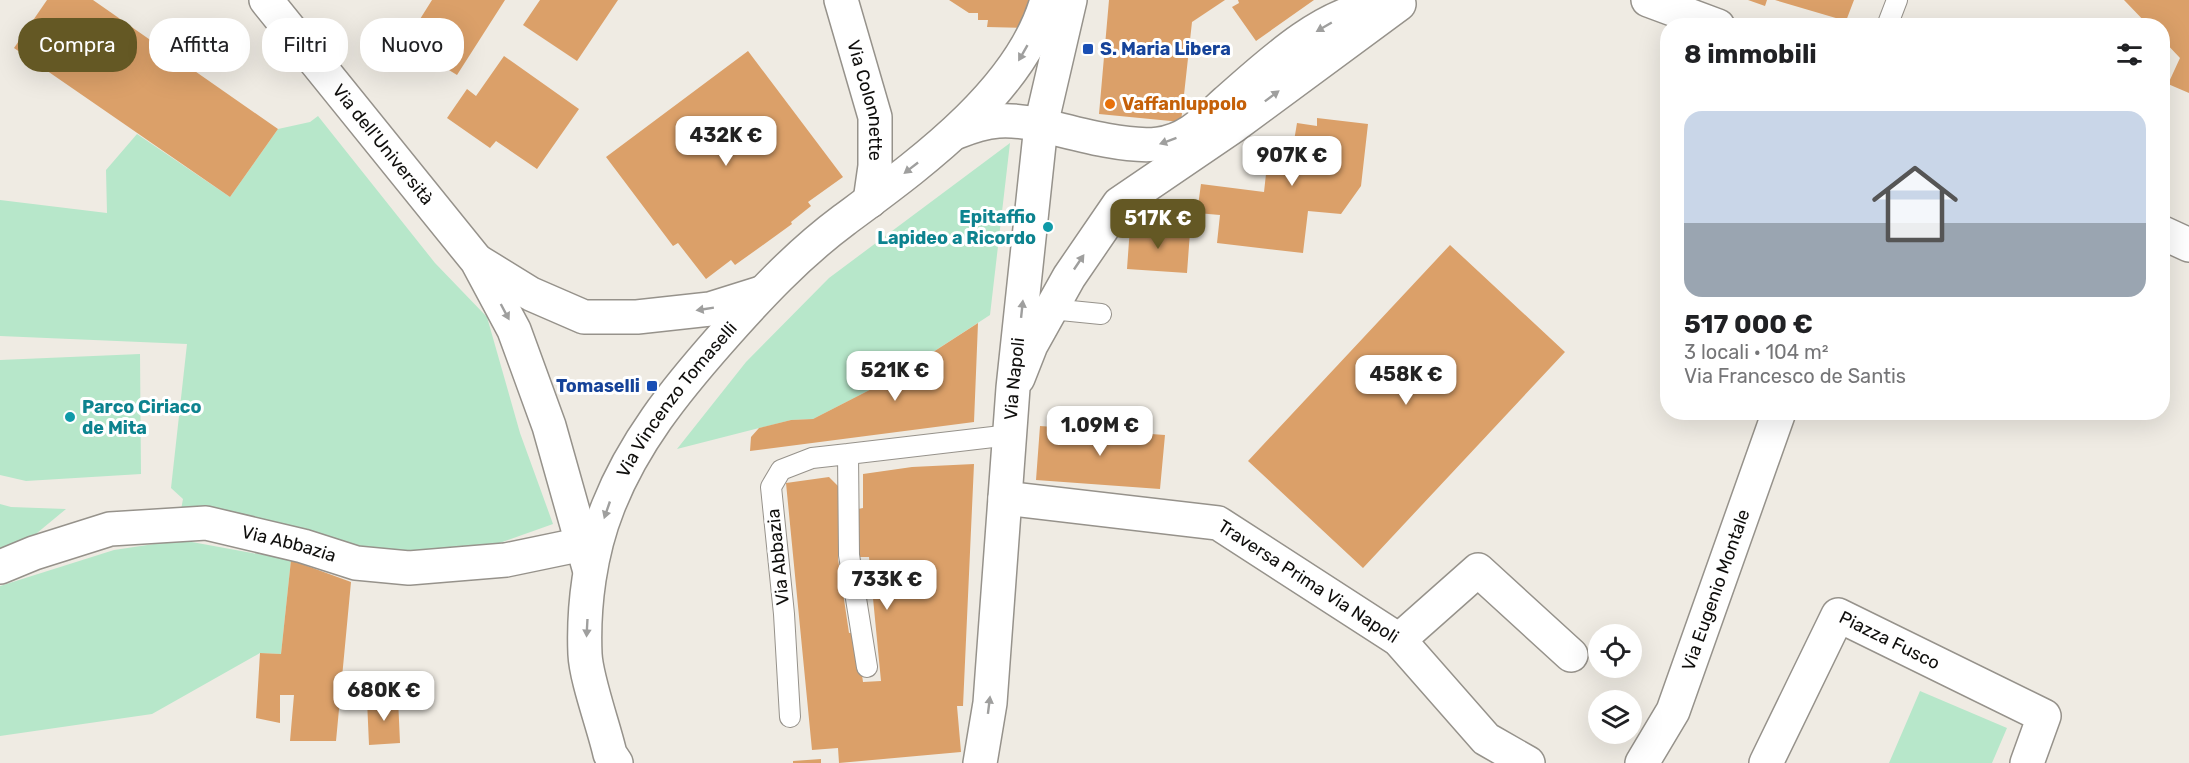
<!DOCTYPE html>
<html lang="it">
<head>
<meta charset="utf-8">
<style>
	:root { --surface:#fff; --page:#f2f2f2; --text:#202124; --muted:#757577; --line:#e0e0e0; --accent:#645824 }
	body { margin:0; font-family:Rubik,sans-serif; background:var(--page); color:var(--text); height:100vh; display:flex; flex-direction:column; font-size:22px; white-space:nowrap }
	* { box-sizing:border-box; margin:0 }
	p { font-size:20px; color:var(--muted) }
	.icon { flex:none; width:33px; height:33px; fill:none; stroke:currentColor; stroke-width:2; stroke-linecap:round; stroke-linejoin:round }
	.map { position:relative; flex:1; overflow:hidden }
	.details { position:absolute; left:1660px; top:18px; width:510px; height:402px; display:flex; flex-direction:column; background:var(--surface); border-radius:24px; box-shadow:0 6px 24px #0002 }
	.details>* { flex:none }
	.banner { position:absolute; left:18px; top:18px; width:570px; height:54px; display:flex; gap:12px }
	.buttons { position:absolute; left:1588px; top:624px; display:grid; gap:12px }
	.buttons a { display:grid; place-items:center; width:54px; height:54px; border-radius:50%; background:var(--surface); box-shadow:0 6px 24px #0002; font-size:30px }
	.price { position:absolute; translate:-50% -51px; padding:0 14px; border-radius:12px; background:#fff; color:#222; font-size:20px; line-height:39px; filter:drop-shadow(0 2px 3px #0008) }
	.price::after { content:''; position:absolute; left:50%; top:36px; width:18px; height:14px; margin-left:-9px; background:inherit; clip-path:polygon(0 0,100% 0,50% 100%) }
	.price.active { background:var(--accent); color:#fff }
	ul { padding:0; list-style:none }
	li { display:grid; align-content:center; gap:12px; height:318px; padding:0 24px }
	li+li { border-top:2px solid var(--line) }
	li span { display:grid; place-items:center; height:186px; border-radius:18px; color:#555 }
	li>.icon { margin-inline-start:auto }
	span .icon { width:108px; height:108px; fill:#fffc; stroke-width:1 }
	li b { font-size:26px }
	h2 { display:flex; justify-content:space-between; align-items:center; height:72px; padding:0 24px; font-size:26px }
	.tag { padding:0 21px; border-radius:24px; background:var(--surface); box-shadow:0 6px 24px #0002; font-size:21px; line-height:54px }
	.tag.active { background:var(--accent); color:#fff }
	.map>svg:first-child { display:block }
	.green { fill:#b7e7ca }
	.building { fill:#dba069 }
	.lines { fill:none; stroke-linecap:round; stroke-linejoin:round }
	.service-casing { stroke:#96928b; stroke-width:22 }
	.minor-casing { stroke:#96928b; stroke-width:36 }
	.tertiary-casing { stroke:#96928b; stroke-width:36 }
	.service { stroke:#fff; stroke-width:20 }
	.minor { stroke:#fff; stroke-width:33 }
	.tertiary { stroke:#fff; stroke-width:33 }
	.oneway { fill:#9f9f9e }
	.transit-dot { fill:#1a4fb4; stroke:#fff; stroke-width:2 }
	.food-dot { fill:#e8710a; stroke:#fff; stroke-width:2 }
	.culture-dot { fill:#0f9aa8; stroke:#fff; stroke-width:2 }
	.labels { text-anchor:middle; dominant-baseline:central; stroke-width:6; stroke-linejoin:round; paint-order:stroke }
	.transit-label { font-size:18px; font-weight:bold; fill:#164399; stroke:#fff; text-anchor:start }
	.street-label { font-size:18px; fill:#0f0e0c; stroke:#fff }
	.food-label { font-size:18px; font-weight:bold; fill:#c56008; stroke:#fff; text-anchor:start }
	.culture-label { font-size:18px; font-weight:bold; fill:#0d838f; stroke:#fff; text-anchor:end }
</style>
</head>
<body>
<div class="map">
<svg width="2189" height="763" viewBox="0 0 2189 763">
	<rect width="100%" height="100%" fill="#efebe3"/>
	<path class="green" d="M318,116L435,263L487,317L520,433L553,524L491,546L398,559L180,515L183,499L171,488L187,344L0,336V200L107,213L106,170L137,134L230,197L278,129L310,122Z
		M1010,143L990,315L893,378L813,419L791,420L677,449L746,362L829,278Z
		M140,354L141,474L26,481L0,475V360Z
		M0,504L11,507L66,509L31,538L0,550Z
		M181,540L291,560L281,654L260,653L152,714L0,736V586L114,550Z
		M1920,691L2007,728L1992,763H1889Z"/>
	<path class="building" d="M47,0H93L278,129L230,197L14,48Z
		M432,0H505L457,75L405,43Z
		M540,0H618L577,61L523,25Z
		M949,0H1034L1031,28L987,27L988,20H978V13H969Z
		M1109,0H1225L1192,22L1181,122L1099,114Z
		M1238,0H1314L1256,41L1232,7L1239,3Z
		M1748,0H1767L1765,6Z
		M1775,0H1854L1846,21Z
		M2124,0H2189V93L2168,84L2180,58L2163,40V26H2149Z
		M748,51L843,177L808,202L811,206L791,222L792,224L756,250L735,265L731,260L706,279L678,243L673,246L606,157Z
		M504,56L579,109L537,169L496,141L490,148L447,118L467,89L476,96Z
		M1317,118L1368,124L1361,186L1341,214L1308,211L1303,253L1217,243L1220,215L1197,213L1201,184L1264,192L1270,138L1294,141L1297,123L1317,126Z
		M1130,227L1190,232L1187,273L1127,269Z
		M1450,245L1565,352L1363,568L1248,461Z
		M978,323L974,422L750,451L751,437L759,428L791,420L813,419L893,378Z
		M1040,426L1165,435L1160,489L1036,480Z
		M974,464L963,706H957L961,752L839,763L838,748L812,750L786,483L829,477L842,490L838,559L849,633L856,632L863,682L881,681L869,557H856L858,509L863,508V474L912,467Z
		M291,560L351,582L336,741H290L294,695H280V723L256,718L260,653L281,654Z
		M398,698L400,743L369,745L367,700Z
		M821,759V763H793V761Z"/>
	<g class="lines">
		<defs>
			<path id="service" d="M1887,26L1897,0
				M1051,309L1101,314
				M867,667L849,555L848,454L1010,435
				M790,717L784,614L771,487L781,470L812,458L848,454"/>
			<g id="minor">
				<path id="s1" d="M841,0L875,117V166L870,201"/>
				<path d="M1648,0L1718,26"/>
				<path d="M1041,125C1073,133 1126,148 1158,144C1187,141 1206,120 1226,102C1266,67 1321,14 1375,7"/>
				<path d="M2163,233L2189,245"/>
				<path d="M1018,378L1031,345L1069,277L1119,204L1235,125L1399,4"/>
				<path id="s2" d="M1005,498L1218,523L1399,640L1486,739L1528,763"/>
				<path id="s3" d="M0,567L34,553L110,529L206,523L303,546L356,563L409,568L506,560L583,544"/>
				<path d="M1399,640L1478,570L1571,655"/>
				<path id="s4" d="M1642,763L1673,711L1779,412"/>
				<path id="s5" d="M1766,763L1838,615L2044,716L2027,763"/>
			</g>
			<g id="tertiary">
				<path id="s6" d="M266,0L477,261L514,330L549,426L589,568"/>
				<path d="M957,132C989,119 1007,118 1041,125"/>
				<path d="M479,262L531,294L584,317H637L710,309L761,293"/>
				<path id="s7" d="M616,763L610,754C604,727 586,679 585,654C583,606 590,552 608,507C633,443 675,391 720,340C758,297 797,255 844,220C918,165 1021,92 1047,0"/>
				<path id="s8" d="M980,763L990,703L1013,388L1041,125L1070,0"/>
			</g>
		</defs>
		<use href="#service" class="service-casing"/>
		<use href="#minor" class="minor-casing"/>
		<use href="#tertiary" class="tertiary-casing"/>
		<use href="#service" class="service"/>
		<use href="#minor" class="minor"/>
		<use href="#tertiary" class="tertiary"/>
	</g>
	<defs><path id="oneway-solid" d="M-6-.8H1V-3.2L6.5 0L1 3.2V.8H-6Z" transform="scale(1.5)"/></defs>
	<g class="oneway">
		<use href="#oneway-solid" transform="translate(1324 27) rotate(150)"/>
		<use href="#oneway-solid" transform="translate(1023 53) rotate(120)"/>
		<use href="#oneway-solid" transform="translate(1272 96) rotate(-37)"/>
		<use href="#oneway-solid" transform="translate(1168 141) rotate(160)"/>
		<use href="#oneway-solid" transform="translate(911 168) rotate(142)"/>
		<use href="#oneway-solid" transform="translate(1079 262) rotate(-56)"/>
		<use href="#oneway-solid" transform="translate(705 309) rotate(171)"/>
		<use href="#oneway-solid" transform="translate(1022 309) rotate(-84)"/>
		<use href="#oneway-solid" transform="translate(505 312) rotate(62)"/>
		<use href="#oneway-solid" transform="translate(607 510) rotate(109)"/>
		<use href="#oneway-solid" transform="translate(587 628) rotate(93)"/>
		<use href="#oneway-solid" transform="translate(989 705) rotate(-83)"/>
	</g>
	<g class="transit-dot">
		<rect x="1082" y="43" width="12" height="12" rx="3"/>
		<rect x="646" y="380" width="12" height="12" rx="3"/>
	</g>
	<circle class="food-dot" cx="1110" cy="104" r="6"/>
	<g class="culture-dot">
		<circle cx="1048" cy="227" r="6"/>
		<circle cx="70" cy="417" r="6"/>
	</g>
	<g class="labels">
		<g class="transit-label">
			<text x="1100" y="49">S. Maria Libera</text>
			<text x="640" y="386" text-anchor="end">Tomaselli</text>
		</g>
		<g class="street-label">
			<text stroke="none"><textPath href="#s1" startOffset="104">Via Colonnette</textPath></text>
			<text stroke="none"><textPath href="#s6" startOffset="186">Via dell'Università</textPath></text>
			<text stroke="none"><textPath href="#s8" startOffset="386">Via Napoli</textPath></text>
			<text stroke="none"><textPath href="#s7" startOffset="392">Via Vincenzo Tomaselli</textPath></text>
			<text stroke="none"><textPath href="#s3" startOffset="298">Via Abbazia</textPath></text>
			<text transform="translate(778 557) rotate(-96)">Via Abbazia</text>
			<text stroke="none"><textPath href="#s2" startOffset="322">Traversa Prima Via Napoli</textPath></text>
			<text stroke="none"><textPath href="#s4" startOffset="189">Via Eugenio Montale</textPath></text>
			<text stroke="none"><textPath href="#s5" startOffset="222">Piazza Fusco</textPath></text>
		</g>
		<g class="food-label">
			<text x="1122" y="104">Vaffanluppolo</text>
		</g>
		<g class="culture-label">
			<text x="1036" y="217">Epitaffio<tspan x="1036" dy="21">Lapideo a Ricordo</tspan></text>
			<text x="82" y="407" text-anchor="start">Parco Ciriaco<tspan x="82" dy="21">de Mita</tspan></text>
		</g>
	</g>
</svg>
<div class="buttons">
<a><svg class="icon" aria-label="locate" viewBox="0 0 24 24"><circle cx="12" cy="12" r="6"/><path d="M12 2v4M12 18v4M2 12h4M18 12h4"/></svg></a>
<a><svg class="icon" aria-label="layers" viewBox="0 0 24 24"><path d="M12 4l9 5-9 5-9-5zM3 14l9 5 9-5"/></svg></a>
</div>
<b class="price" style="left:726px;top:167px">432K €</b>
<b class="price" style="left:1292px;top:187px">907K €</b>
<b class="price active" style="left:1158px;top:250px">517K €</b>
<b class="price" style="left:895px;top:402px">521K €</b>
<b class="price" style="left:1406px;top:406px">458K €</b>
<b class="price" style="left:1100px;top:457px">1.09M €</b>
<b class="price" style="left:887px;top:611px">733K €</b>
<b class="price" style="left:384px;top:722px">680K €</b>
<div class="banner">
<a class="tag active">Compra</a>
<a class="tag">Affitta</a>
<a class="tag">Filtri</a>
<a class="tag">Nuovo</a>
</div>
<section class="details">
<h2>8 immobili<svg class="icon" aria-label="filters" viewBox="0 0 24 24"><path d="M4 7h16M4 17h16"/><circle cx="9" cy="7" r="2"/><circle cx="15" cy="17" r="2"/></svg></h2>
<ul>
<li><span style="background:linear-gradient(#c9d6e8 60%,#9aa5b1 0)"><svg class="icon" aria-label="home" viewBox="0 0 24 24"><path d="M3 11l9-7 9 7M6 9v11h12V9"/></svg></span><div><b>517 000 €</b><p>3 locali · 104 m²</p><p>Via Francesco de Santis</p></div></li>
</ul>
</section>
</div>
</body>
</html>
